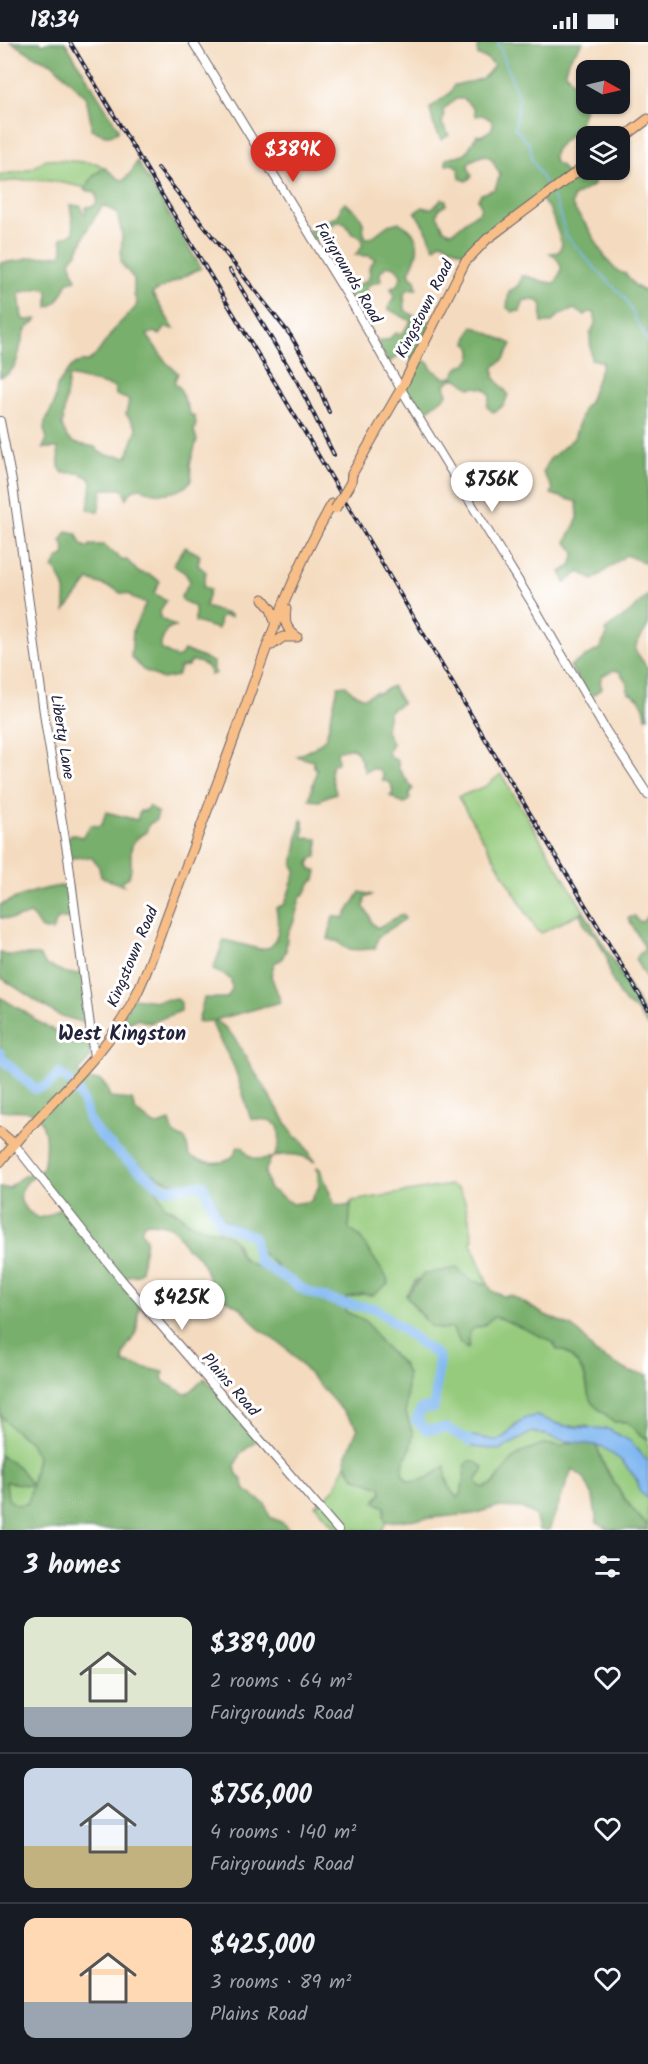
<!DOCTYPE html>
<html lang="en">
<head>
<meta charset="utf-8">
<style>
	:root { --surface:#171b24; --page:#20242c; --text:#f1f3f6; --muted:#9ea1a6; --line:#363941; --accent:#d93025 }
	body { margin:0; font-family:Kalam,sans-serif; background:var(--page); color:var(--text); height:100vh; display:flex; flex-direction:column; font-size:22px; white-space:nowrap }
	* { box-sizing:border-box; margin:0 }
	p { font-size:20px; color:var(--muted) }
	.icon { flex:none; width:33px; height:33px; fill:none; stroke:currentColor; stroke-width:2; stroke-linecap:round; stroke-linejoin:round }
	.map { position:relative; height:1488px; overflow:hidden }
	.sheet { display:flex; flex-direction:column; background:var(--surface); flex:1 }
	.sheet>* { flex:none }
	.needle { width:39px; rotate:98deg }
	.tools { position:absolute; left:576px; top:18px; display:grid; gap:12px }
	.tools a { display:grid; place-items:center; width:54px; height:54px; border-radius:12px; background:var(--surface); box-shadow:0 2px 4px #0004; font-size:30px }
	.price { position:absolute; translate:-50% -51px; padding:0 14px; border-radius:21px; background:#fff; color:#222; font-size:20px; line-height:39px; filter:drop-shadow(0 2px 3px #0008) }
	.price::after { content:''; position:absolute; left:50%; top:36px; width:18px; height:14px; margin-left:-9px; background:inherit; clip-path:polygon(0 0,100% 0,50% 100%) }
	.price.selected { background:var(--accent); color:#fff }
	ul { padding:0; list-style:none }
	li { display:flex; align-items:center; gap:18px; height:150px; padding:0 24px }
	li+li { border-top:2px solid var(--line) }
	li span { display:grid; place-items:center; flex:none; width:168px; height:120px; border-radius:12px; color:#555 }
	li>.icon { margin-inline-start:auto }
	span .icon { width:72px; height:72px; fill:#fffc; stroke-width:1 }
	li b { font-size:26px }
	h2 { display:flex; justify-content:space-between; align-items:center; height:72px; padding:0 24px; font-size:26px }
	.status { display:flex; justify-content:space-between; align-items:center; height:42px; padding:0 30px; background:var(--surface); direction:ltr }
	.status svg { height:16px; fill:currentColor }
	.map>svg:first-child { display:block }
	.green { fill:#96cb7d; stroke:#5c765c; stroke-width:1.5 }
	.forest { fill:#78af6c; stroke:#4d6854; stroke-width:1.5; fill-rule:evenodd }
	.water { fill:#81b8f1; stroke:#526d96; stroke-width:1.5 }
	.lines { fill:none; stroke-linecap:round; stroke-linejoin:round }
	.stream { stroke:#81b8f1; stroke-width:1.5 }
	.river { stroke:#81b8f1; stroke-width:10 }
	.minor-casing { stroke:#6c6369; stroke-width:10 }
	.major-casing { stroke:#6c6369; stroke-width:11 }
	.minor { stroke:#fff; stroke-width:8 }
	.major { stroke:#f7be88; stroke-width:9 }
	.rail-casing { stroke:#22223b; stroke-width:4 }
	.rail { stroke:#fff; stroke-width:1.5; stroke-dasharray:4.5; stroke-linecap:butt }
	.major-bridge-casing { stroke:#6c6369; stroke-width:11; stroke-linecap:butt }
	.major-bridge { stroke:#f7be88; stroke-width:9 }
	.labels { text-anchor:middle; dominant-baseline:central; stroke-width:6; stroke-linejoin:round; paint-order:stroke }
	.street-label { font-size:16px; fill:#22223b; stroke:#fff }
	.quarter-label { font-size:20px; font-weight:bold; fill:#22223b; stroke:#fff }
</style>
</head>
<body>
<div class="status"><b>18:34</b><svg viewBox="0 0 49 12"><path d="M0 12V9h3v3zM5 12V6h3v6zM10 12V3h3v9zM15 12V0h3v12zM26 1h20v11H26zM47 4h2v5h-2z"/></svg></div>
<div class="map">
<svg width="648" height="1488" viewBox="0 0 648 1488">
	<rect width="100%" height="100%" fill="#fff"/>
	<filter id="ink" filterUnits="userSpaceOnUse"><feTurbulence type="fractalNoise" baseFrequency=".0167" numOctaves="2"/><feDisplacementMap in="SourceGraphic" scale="12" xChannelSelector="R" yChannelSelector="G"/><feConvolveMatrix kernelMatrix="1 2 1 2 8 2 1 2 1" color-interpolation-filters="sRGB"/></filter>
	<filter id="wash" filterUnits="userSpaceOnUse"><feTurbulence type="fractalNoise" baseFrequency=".008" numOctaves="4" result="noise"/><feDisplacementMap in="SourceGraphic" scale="24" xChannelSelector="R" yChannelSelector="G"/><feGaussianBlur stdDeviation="1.35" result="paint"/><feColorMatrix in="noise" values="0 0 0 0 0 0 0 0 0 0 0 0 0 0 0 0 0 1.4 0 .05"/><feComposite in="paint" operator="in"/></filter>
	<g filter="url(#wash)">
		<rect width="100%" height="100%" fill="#f4dbbf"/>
		<path class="green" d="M46,117L96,121L105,126L95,132L86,146C59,139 27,134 0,141V132C19,131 31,129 46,117Z
			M501,732L584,869L542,891L537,889L458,755L486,744Z
			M138,1121C149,1126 157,1137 170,1140C182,1143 195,1141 206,1148C216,1153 216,1167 223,1175C229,1182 236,1180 243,1185C255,1191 257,1206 265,1214C270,1219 275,1221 279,1227L275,1232C257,1222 241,1225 237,1201L219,1189L207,1188L189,1181L175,1168L165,1165L154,1142L136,1126Z
			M450,1143L459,1147L465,1159L473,1196L471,1201L488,1242L471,1239L457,1226L416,1238L406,1253L423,1277L439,1287L452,1286L461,1302L469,1304V1290L474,1286L483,1284L493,1275L500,1276C530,1289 566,1300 583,1331C589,1341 585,1352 593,1361C598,1368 607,1372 613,1380H627L639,1392L648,1397V1419L630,1399L586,1384H564L536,1374L516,1382L504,1395L497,1399L473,1394L500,1408L532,1390L577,1400L567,1401L562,1404L543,1402L503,1432L493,1442L484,1446L479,1444L476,1439L483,1429L466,1422L461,1453L458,1456L452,1450L446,1435L433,1433L418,1440L408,1439L402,1431L403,1422L410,1407L413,1393L406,1371L407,1332L403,1323L380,1300L366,1279L346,1270L343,1264L345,1256L362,1252L373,1253L359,1194L349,1187V1173L352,1159Z
			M0,1373L23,1396L29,1382L37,1415L28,1462L14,1488L0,1461Z
			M597,1403C613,1407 628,1423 636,1437C641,1446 639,1449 648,1457V1484C630,1467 602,1426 597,1403Z
			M346,1422L354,1435L381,1445L382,1450L376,1457L386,1465L384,1474L387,1478L382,1488H338L315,1463L326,1456L335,1445Z"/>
		<path class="forest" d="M11,0H40L43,2L46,0H65L118,86V90C107,96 101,92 91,87V80L86,55L52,21L33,13Z
			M481,0H583L568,19L565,29L586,57C585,66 583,76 578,84C571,97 546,106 556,122L560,123L569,134L589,128L594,135V143L573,155L572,163C576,171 583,178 588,186C597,199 608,229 626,232L635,244L648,251V528L647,522L626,513L593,538L580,530L565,541L561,530L571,524L575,510L566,500L578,476L577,460L551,452L553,447L543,431L549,418L574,396L584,365L589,360L603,320L591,317L590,292L595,282V271L589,270L585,273L574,267L558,274L551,281H542C539,265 550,257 524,258L520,269L513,270L507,266L509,249C516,246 521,243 521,234C532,233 542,242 555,241C564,228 563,220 550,211L559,210L562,202L550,168L540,156L468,213L441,200L434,206L428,191L415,170L423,165C433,169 435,164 442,157L446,158V163L439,167L437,173L444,187L450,190L454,189L472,174L479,171L481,164L478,157L481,152L495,147L500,133L491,116L484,113L470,119L468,125L472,134L466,139L460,136L459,128L453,122L446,123V117L466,111L477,93L481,94L491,88L493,83L491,78L483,73L475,74L474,67L464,57H456L443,68L444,75L442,82L449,93L441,98L433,81L430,66L450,51L454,43C460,43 463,40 469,40C482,38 487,34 494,23L486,16L478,14L477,7Z
			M137,119L201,226L152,251L174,287L166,285L160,293L154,290L147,293L166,320L178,331L174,341L180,346L190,372L195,375L196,382L194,389L197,398L190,422L192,437C190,439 188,443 185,445C174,453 151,454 141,446L134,447L126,456L125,450L121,447H103L98,470L88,467L92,441L90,436L79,431H63L59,425L58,406H43L47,397L44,387L45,380L54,362L57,344L71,325L77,321L88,319L96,313L116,285L136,265L137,260L134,253V237L121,221L122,192L117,171L103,163L88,186L78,209L70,219L76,238L68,240C63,250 60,261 48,265V248L39,246L19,251L22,276L26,278L37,277C35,281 30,282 27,286C17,300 23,330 0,335V221L24,218L26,216L61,213L63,208L61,196L74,191L70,163L81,164L83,171H86V165L96,163L97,155L95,150L84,148L95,132L105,126L119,137L124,138L132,129ZM69,334L115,345L116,353L129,358L126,372L137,386L127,415L108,413L99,410L95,405L74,401L67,395L62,384Z
			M345,161C352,166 360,171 363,180C364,187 362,190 366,196H371L388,183L399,180C403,184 408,185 411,189C423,201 416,217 409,230L411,235L415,237L417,247H409L404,252L405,268C416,277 419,275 431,280L417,315L429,321L431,326L445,336L453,335C454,332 456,329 458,326C462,322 462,325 467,321C475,315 473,305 466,300L473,284L512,302L504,317L494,325V335L508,352C505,362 503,366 493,370L487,365L490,353L485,347L476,345L470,346L457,337H452L445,342L447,353L419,375L403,349L414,319L400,313L388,321L377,300L389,297L395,291L402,292L411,279L388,267L394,254L391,246C398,245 400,241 401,234C397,227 396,223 386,224L380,231L381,239L368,243L365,253L353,260L346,251L367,238L370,234L369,226L375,217L369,214L355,213L362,205V197L357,193L352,192L345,181L338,179C329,185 323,192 314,199L308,189C318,182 328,179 339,173L341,164Z
			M67,489L76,491L82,503L88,506L90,503H104L123,519L126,517L138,530L150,533L160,539L154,551L166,559L160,570V576L176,585L167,587L161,601V607L176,616L181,614L184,608L213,620V628L216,631L211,633C208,623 202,620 192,619L188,624L180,625L177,634L162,637L143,628L131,615L133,588L146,561L133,556L129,552L120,551L117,548L89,538L65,569C64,562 66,555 65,548C63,541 59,534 56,528L53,527L57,517L64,514L65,507L61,499Z
			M185,505L200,513L198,523L206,530L203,545L210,547L205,565L231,573V575L223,574L220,576L218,587L195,580V565L182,558L181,554L190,539L185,531L173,523Z
			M648,553V584L637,601L635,608L648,627V675H646C645,663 639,654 628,650V643L620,630L614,628L602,634L600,640L602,646L589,656L570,624L599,607L607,593L605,588L629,571Z
			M346,643L352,650L364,656L375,650L379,651L392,644L401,659L402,661L389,669L386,689L392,701L388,709L390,715L398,719V726L413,747L409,751L410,757L404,762L390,754L393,751L391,741L382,738L383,733L378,727H372L365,730C358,712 359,699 337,710L338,721L333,722C328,732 334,741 336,751L323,756L320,759L309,758L317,727L314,725L313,719L297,714L312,707L326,696L338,644Z
			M149,764L158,771L156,778L149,782L146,790C121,804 136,815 129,835L122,839L124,844L101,835L99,825L91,815L67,816L65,802L71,792L82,795L91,783L97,784L102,782L106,770L137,778L140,769H145Z
			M301,778H303L304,796L318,797L317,815L312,816L309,822L311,828L317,829L315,838L311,840L306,850L300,856L294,879L287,893L286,909L281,918L274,921L271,934L281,960L215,978C234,989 241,1008 252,1026C267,1049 281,1072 295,1095L301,1097L315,1120C301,1112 287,1110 271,1116L265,1130L269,1146L293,1162L311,1159L319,1144L317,1125L320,1127L335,1163L347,1164L351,1161L349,1187L359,1194L387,1236L388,1242L373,1253L362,1252L346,1256L343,1264L346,1270L366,1279L380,1300L403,1323L407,1332L406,1371L413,1393L410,1407L403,1422L402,1431L408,1439C423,1441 433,1433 445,1424C446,1435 448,1450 458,1456L461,1453L466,1422L469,1419H474L483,1425V1429L476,1439L479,1444L484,1446L493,1442L513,1417L522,1410L543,1402L562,1404L567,1401L577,1400L597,1403C602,1428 629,1466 648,1484V1488H610L597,1481L593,1455L584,1436L572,1427L549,1488H539L535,1473L522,1466L496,1465L473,1472L386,1480L384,1474L385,1465L375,1460L382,1450L381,1445L354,1435L346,1422L345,1417L358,1386L286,1306L258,1286L242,1267L213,1250C207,1233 204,1213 186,1206C176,1184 167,1181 144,1181L141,1189L146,1197L141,1229L138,1233L128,1234L124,1239L141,1261C136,1271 139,1282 136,1290C131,1302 121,1307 124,1321L164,1330L162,1335L164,1340L185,1352L191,1349L205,1336L258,1397L240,1412L235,1424L237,1433L242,1438L245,1448L265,1462L270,1475L283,1481L289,1488H0V1413L20,1426L32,1444L6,1440L8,1457L17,1463L28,1461L37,1415L29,1399L12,1386L0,1373V1146H9C21,1133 27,1133 43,1127C46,1111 50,1076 30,1070C21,1067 9,1069 0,1069V955L33,975L35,978L76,1001H89L91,1015L78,1030L88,1038H100L107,1045L110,1056L132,1058L135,1068L154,1083H157L170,1079L174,1092L186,1098L189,1113C199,1120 223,1125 233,1114C235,1112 236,1108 238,1105H243C249,1120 261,1118 274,1115C280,1104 281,1097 278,1084L269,1078L252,1077L250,1075C245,1058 240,1041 234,1025C227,1009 216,995 212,979L198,980L204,956H227L232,947L231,938L225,933L213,928L224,898L260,907L271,905C281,889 279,884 276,866L285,862L296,828L293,823ZM138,1121L150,1130L169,1140L190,1142L207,1148L214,1156L221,1173L225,1178L247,1187L265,1214L277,1223L279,1227L275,1232C268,1229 246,1221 242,1216C235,1208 238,1199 228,1193C216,1187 200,1188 188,1180C178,1174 178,1169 165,1165L154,1142L136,1126ZM38,1131L63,1164L50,1173L39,1176C13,1163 16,1146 38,1131Z
			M70,843L74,875L58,877L52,889L41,887L31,872L13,877L0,876V863C23,852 45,845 70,843Z
			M360,850L372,853L365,856L364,866L370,874L371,880L377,886L403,872L405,877L378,895L375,907C363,907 346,911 339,900L328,897L333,874L344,876Z
			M584,870L648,977V985L636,968L626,961L620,953L610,934L607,916L595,893L586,886L580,872Z
			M648,873V940L635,917L645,906L628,876L635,874L637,878L642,880Z
			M0,910L6,913H39L46,923C62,927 62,934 82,931L88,982L58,973L0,935Z
			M133,956L156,959L177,956L181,961V969L150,981L137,977L127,982L119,981Z
			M457,1226L471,1239L488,1242L492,1249L505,1255L511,1253L543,1272L570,1284L580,1291L595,1311L630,1330L648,1333V1397L639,1392L627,1380H613C607,1372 598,1368 592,1361C587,1354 588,1347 586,1339C584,1328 573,1315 564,1308H557L555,1303L549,1298L500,1276L493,1275L483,1284L474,1286L469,1290V1304L467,1307L461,1302L452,1286L439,1287L430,1284L406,1253L424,1232Z"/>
		<path class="water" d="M536,1374L564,1384L608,1387L630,1399L648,1419V1457L639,1449L638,1439L622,1419L601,1404L555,1397L547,1393L532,1390L500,1408L473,1405L470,1399L472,1394L497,1399L504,1395L525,1376Z"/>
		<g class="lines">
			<path class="stream" d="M498,0L519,57L515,86L530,103L532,117L548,147
				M552,154L556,161L566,193L592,223L625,256L648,301"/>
			<path class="river" d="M0,1011L1,1016L35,1047L47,1044L59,1032L67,1037
				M73,1044C86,1058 83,1067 91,1081C106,1105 142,1129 164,1147L203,1143L220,1182L253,1194L259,1220L308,1250L344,1262L375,1266L439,1315L434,1366H422L416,1378L426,1388L447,1386L470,1399"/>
		</g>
	</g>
	<g filter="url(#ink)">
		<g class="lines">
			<defs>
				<path id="minor" d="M193,0L352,261L401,347L532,561L606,689L648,753
					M0,379L13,445L46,685L68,815L94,1015
					M14,1102L121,1237L338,1488"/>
				<path id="major" d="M620,98L648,77
					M352,432L401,347L465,220L487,197L586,123
					M263,557L271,567L275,580
					M286,567C284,581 286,587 297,595
					M272,603L283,595H297
					M0,1090L14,1102
					M0,1120C44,1063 106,1017 137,951C150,924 159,895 170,866C193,807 215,748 237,688C265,609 290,535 332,462"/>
			</defs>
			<use href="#minor" class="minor-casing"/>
			<use href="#major" class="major-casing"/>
			<use href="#minor" class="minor"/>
			<use href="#major" class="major"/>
			<defs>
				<path id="rail" d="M70,0L304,389L493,710L648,967
					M158,126L291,294L315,336L329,370
					M230,228L298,341L334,413"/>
			</defs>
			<use href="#rail" class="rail-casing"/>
			<use href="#rail" class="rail"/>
			<defs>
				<path id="major-bridge" d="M335,467L351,440L352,432"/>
			</defs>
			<use href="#major-bridge" class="major-bridge-casing"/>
			<use href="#major-bridge" class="major-bridge"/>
		</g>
	</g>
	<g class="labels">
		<g class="street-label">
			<text transform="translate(348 231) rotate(59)">Fairgrounds Road</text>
			<text transform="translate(425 267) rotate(-63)">Kingstown Road</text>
			<text transform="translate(62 695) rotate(81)">Liberty Lane</text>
			<text transform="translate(133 915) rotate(-67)">Kingstown Road</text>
			<text transform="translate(230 1343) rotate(49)">Plains Road</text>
		</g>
		<g class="quarter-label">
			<text x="122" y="993">West Kingston</text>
		</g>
	</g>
</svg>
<div class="tools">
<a><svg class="needle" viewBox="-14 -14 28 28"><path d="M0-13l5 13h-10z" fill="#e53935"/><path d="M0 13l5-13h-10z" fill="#9ea1a6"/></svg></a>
<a><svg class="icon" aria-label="layers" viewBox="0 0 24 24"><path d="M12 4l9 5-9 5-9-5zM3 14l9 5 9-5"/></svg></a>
</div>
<b class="price selected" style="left:293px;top:141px">$389K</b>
<b class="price" style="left:492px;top:471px">$756K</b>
<b class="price" style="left:182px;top:1289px">$425K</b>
</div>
<section class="sheet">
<h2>3 homes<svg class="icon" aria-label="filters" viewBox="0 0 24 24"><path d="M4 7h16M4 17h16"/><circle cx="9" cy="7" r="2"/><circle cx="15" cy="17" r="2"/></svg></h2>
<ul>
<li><span style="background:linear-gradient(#dfe7d0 75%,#9aa5b1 0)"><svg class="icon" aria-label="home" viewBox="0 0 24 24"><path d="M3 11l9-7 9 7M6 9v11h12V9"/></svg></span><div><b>$389,000</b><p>2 rooms · 64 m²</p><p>Fairgrounds Road</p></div><svg class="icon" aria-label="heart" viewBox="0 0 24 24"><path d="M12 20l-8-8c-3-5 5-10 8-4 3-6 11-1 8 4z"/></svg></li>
<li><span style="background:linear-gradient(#c9d6e8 65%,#c2b280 0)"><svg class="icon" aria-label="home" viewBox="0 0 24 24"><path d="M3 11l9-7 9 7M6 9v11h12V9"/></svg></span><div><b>$756,000</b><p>4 rooms · 140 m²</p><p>Fairgrounds Road</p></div><svg class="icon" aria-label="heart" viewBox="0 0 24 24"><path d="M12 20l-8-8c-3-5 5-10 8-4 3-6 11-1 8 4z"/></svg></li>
<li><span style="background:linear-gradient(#ffd9b3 70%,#9aa5b1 0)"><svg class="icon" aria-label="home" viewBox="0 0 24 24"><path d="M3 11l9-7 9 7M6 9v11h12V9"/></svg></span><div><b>$425,000</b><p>3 rooms · 89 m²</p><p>Plains Road</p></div><svg class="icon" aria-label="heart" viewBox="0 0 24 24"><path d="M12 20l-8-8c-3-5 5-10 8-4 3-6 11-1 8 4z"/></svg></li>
</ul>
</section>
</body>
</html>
